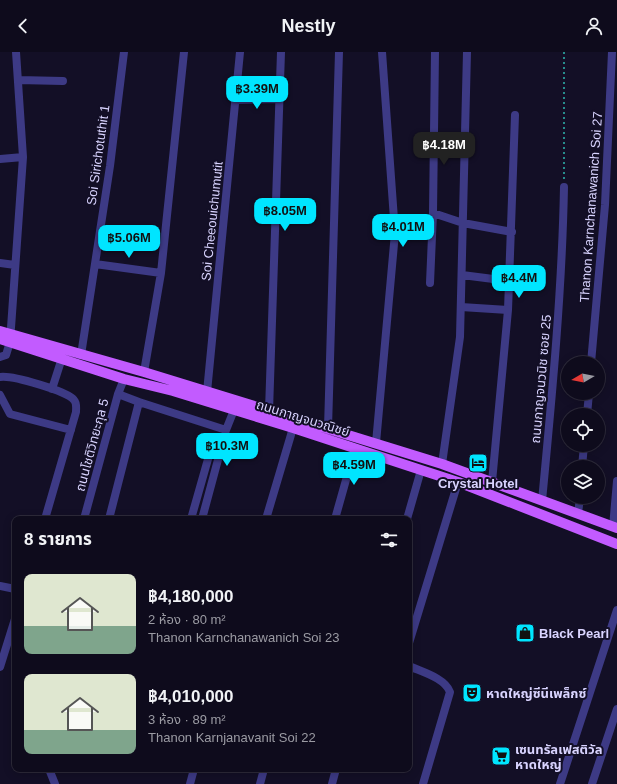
<!DOCTYPE html>
<html lang="th">
<head>
<meta charset="utf-8">
<style>
	:root { --surface:#0e0b1c; --page:#1c1929; --text:#f1f3f6; --muted:#9b9ba3; --line:#2e2b3b; --accent:#00e5ff }
	body { margin:0; font-family:Arial,"Noto Sans Thai",sans-serif; background:var(--page); color:var(--text); height:100vh; display:flex; flex-direction:column; font-size:15px; white-space:nowrap }
	* { box-sizing:border-box; margin:0 }
	p { font-size:13px; color:var(--muted) }
	.icon { flex:none; width:22px; height:22px; fill:none; stroke:currentColor; stroke-width:2; stroke-linecap:round; stroke-linejoin:round }
	.map { position:relative; flex:1; overflow:hidden }
	.details { position:absolute; left:12px; top:464px; width:400px; height:256px; display:flex; flex-direction:column; background:var(--surface); border-radius:8px; box-shadow:0 2px 10px #0003,0 0 0 1px var(--line) }
	.details>* { flex:none }
	.needle { width:26px; rotate:260deg }
	.buttons { position:absolute; left:561px; top:304px; display:grid; gap:8px }
	.buttons a { display:grid; place-items:center; width:44px; height:44px; border-radius:50%; background:var(--surface); box-shadow:0 2px 10px #0003,0 0 0 1px var(--line); font-size:20px }
	.price { position:absolute; translate:-50% -34px; padding:0 9px; border-radius:8px; background:var(--accent); color:#111; font-size:13px; line-height:26px; filter:drop-shadow(0 1px 2px #0008) }
	.price::after { content:''; position:absolute; left:50%; top:24px; width:12px; height:9px; margin-left:-6px; background:inherit; clip-path:polygon(0 0,100% 0,50% 100%) }
	.price.current { background:#222; color:#fff }
	ul { padding:0; list-style:none }
	li { display:flex; align-items:center; gap:12px; height:100px; padding:0 12px }
	li span { display:grid; place-items:center; flex:none; width:112px; height:80px; border-radius:8px; color:#555 }
	li>.icon { margin-inline-start:auto }
	span .icon { width:48px; height:48px; fill:#fffc; stroke-width:1 }
	li b { font-size:17px }
	h2 { display:flex; justify-content:space-between; align-items:center; height:48px; padding:0 12px; font-size:17px }
	header { display:flex; justify-content:space-between; align-items:center; height:52px; padding:0 12px; background:var(--surface); font-size:18px; font-weight:700 }
	.map>svg:first-child { display:block }
	.lines { fill:none; stroke-linecap:round; stroke-linejoin:round }
	.path { stroke:#2fb8b0; stroke-width:1.5; stroke-dasharray:2 3; stroke-linecap:butt }
	.minor { stroke:#3d3a85; stroke-width:8 }
	.major { stroke:#c25bff; stroke-width:10 }
	.labels { text-anchor:middle; dominant-baseline:central; stroke-width:4; stroke-linejoin:round; paint-order:stroke }
	.street-label { font-size:13px; fill:#d9d4ff; stroke:#130f26 }
	.poi-label { font-size:13px; font-weight:bold; fill:#d9d4ff; stroke:#130f26; text-anchor:start }
</style>
</head>
<body>
<header><svg class="icon" aria-label="back" viewBox="0 0 24 24"><path d="M15 5l-7 7 7 7"/></svg>Nestly<svg class="icon" aria-label="person" viewBox="0 0 24 24"><circle cx="12" cy="8" r="4"/><path d="M4 21q1-7 8-7t8 7"/></svg></header>
<div class="map">
<svg width="617" height="732" viewBox="0 0 617 732">
	<rect width="100%" height="100%" fill="#130f26"/>
	<g class="lines">
		<path class="path" d="M564,0V128"/>
		<path class="minor" d="M435,0L433,161L463,171L512,180
			M18,28L63,29
			M235,48L279,47
			M0,107L23,105
			M0,211L15,213
			M95,212L161,221
			M462,223L509,229
			M430,231L433,161
			M461,255L508,258
			M81,303L110,114L124,0
			M0,305L6,303L10,290L23,105L16,0
			M591,311L605,153L612,0
			M144,320L161,221L184,0
			M0,325C12,323 67,339 74,348C77,351 76,356 76,360L45,467
			M52,337L62,306
			M207,340L240,0
			M0,343L10,362L71,378
			M139,350L226,378
			M269,359L281,0
			M587,363L589,341
			M328,376L339,0
			M376,391L395,181L382,0
			M442,412L460,285L467,0
			M582,415L584,393
			M492,430L508,258L515,63
			M542,449C552,344 562,240 564,135
			M578,462L580,445
			M84,467L118,342L124,327
			M109,467L139,350L118,342
			M191,467L212,393
			M202,467L226,378L234,358
			M266,467L293,376
			M335,467L355,396
			M407,467L421,418
			M613,475L617,429
			M0,534L15,537
			M409,591L458,430
			M409,614C422,620 445,626 450,640L423,732
			M0,615L15,567
			M49,717L55,732
			M190,732L194,717
			M260,732L264,717
			M332,732L336,717
			M560,732L617,558
			M592,732L617,657"/>
		<path class="major" d="M0,279L144,320L442,412L617,476
			M0,287L124,327L173,339L293,376L421,418L458,430L617,492"/>
	</g>
	<defs>
		<symbol id="hotel-square" viewBox="-11 -11 22 22"><rect x="-9" y="-9" width="18" height="18" rx="4" fill="#00e5ff" stroke="#130f26"/><path d="M-6-4.5h1.5V1H6V5H4.5V3h-9V5H-6ZM-4 0a1.8 1.8 0 1 1 3.6 0ZM.5 0V-2.5h3Q6-2.5 6 0Z" fill="#111"/></symbol>
		<symbol id="shop-square" viewBox="-11 -11 22 22"><rect x="-9" y="-9" width="18" height="18" rx="4" fill="#00e5ff" stroke="#130f26"/><path d="M-5-2.5h2.3a2.7 3.5 0 0 1 5.4 0H5L5.5 6h-11ZM-1.5-2.5h3a1.5 2.3 0 0 0-3 0Z" fill="#111"/></symbol>
		<symbol id="theatre-square" viewBox="-11 -11 22 22"><rect x="-9" y="-9" width="18" height="18" rx="4" fill="#00e5ff" stroke="#130f26"/><path d="M-5-5.5Q0-4 5-5.5V0Q5 5 0 6Q-5 5-5 0ZM-3.3-2.5H-1v1.5H-3.3ZM1-2.5H3.3v1.5H1ZM-2.8 1Q0 5.5 2.8 1Z" fill="#111"/></symbol>
		<symbol id="supermarket-square" viewBox="-11 -11 22 22"><rect x="-9" y="-9" width="18" height="18" rx="4" fill="#00e5ff" stroke="#130f26"/><path d="M-6-5.5h2.5l.6 2H6L4.5 2H-2.5L-4.4-4H-6ZM-1.5 3.2a1.3 1.3 0 1 0 .1 0ZM3 3.2a1.3 1.3 0 1 0 .1 0Z" fill="#111"/></symbol>
	</defs>
	<g fill-rule="evenodd">
		<use href="#hotel-square" x="467" y="400" width="22" height="22"/>
		<use href="#shop-square" x="514" y="570" width="22" height="22"/>
		<use href="#theatre-square" x="461" y="630" width="22" height="22"/>
		<use href="#supermarket-square" x="490" y="693" width="22" height="22"/>
	</g>
	<g class="labels">
		<g class="street-label">
			<text transform="translate(98 103) rotate(-82)">Soi Sirichotuthit 1</text>
			<text transform="translate(591 155) rotate(-86)">Thanon Karnchanawanich Soi 27</text>
			<text transform="translate(212 169) rotate(-84)">Soi Cheeouichumutit</text>
			<text transform="translate(541 327) rotate(-85)">ถนนกาญจนวนิช ซอย 25</text>
			<text transform="translate(303 366) rotate(17)">ถนนกาญจนวณิชย์</text>
			<text transform="translate(92 393) rotate(-75)">ถนนโชติวิทยะกุล 5</text>
		</g>
		<g class="poi-label">
			<text x="478" y="431" text-anchor="middle">Crystal Hotel</text>
			<text x="539" y="581">Black Pearl</text>
			<text x="486" y="641">หาดใหญ่ซีนีเพล็กซ์</text>
			<text x="515" y="697">เซนทรัลเฟสติวัล<tspan x="515" dy="15">หาดใหญ่</tspan></text>
		</g>
	</g>
</svg>
<div class="buttons">
<a><svg class="needle" viewBox="-14 -14 28 28"><path d="M0-13l5 13h-10z" fill="#e53935"/><path d="M0 13l5-13h-10z" fill="#9b9ba3"/></svg></a>
<a><svg class="icon" aria-label="locate" viewBox="0 0 24 24"><circle cx="12" cy="12" r="6"/><path d="M12 2v4M12 18v4M2 12h4M18 12h4"/></svg></a>
<a><svg class="icon" aria-label="layers" viewBox="0 0 24 24"><path d="M12 4l9 5-9 5-9-5zM3 14l9 5 9-5"/></svg></a>
</div>
<b class="price" style="left:257px;top:58px">฿3.39M</b>
<b class="price current" style="left:444px;top:114px">฿4.18M</b>
<b class="price" style="left:285px;top:180px">฿8.05M</b>
<b class="price" style="left:403px;top:196px">฿4.01M</b>
<b class="price" style="left:129px;top:207px">฿5.06M</b>
<b class="price" style="left:519px;top:247px">฿4.4M</b>
<b class="price" style="left:227px;top:415px">฿10.3M</b>
<b class="price" style="left:354px;top:434px">฿4.59M</b>
<section class="details">
<h2>8 รายการ<svg class="icon" aria-label="filters" viewBox="0 0 24 24"><path d="M4 7h16M4 17h16"/><circle cx="9" cy="7" r="2"/><circle cx="15" cy="17" r="2"/></svg></h2>
<ul>
<li><span style="background:linear-gradient(#dfe7d0 65%,#7fa58c 0)"><svg class="icon" aria-label="home" viewBox="0 0 24 24"><path d="M3 11l9-7 9 7M6 9v11h12V9"/></svg></span><div><b>฿4,180,000</b><p>2 ห้อง · 80 m²</p><p>Thanon Karnchanawanich Soi 23</p></div></li>
<li><span style="background:linear-gradient(#dfe7d0 70%,#7fa58c 0)"><svg class="icon" aria-label="home" viewBox="0 0 24 24"><path d="M3 11l9-7 9 7M6 9v11h12V9"/></svg></span><div><b>฿4,010,000</b><p>3 ห้อง · 89 m²</p><p>Thanon Karnjanavanit Soi 22</p></div></li>
</ul>
</section>
</div>
</body>
</html>
